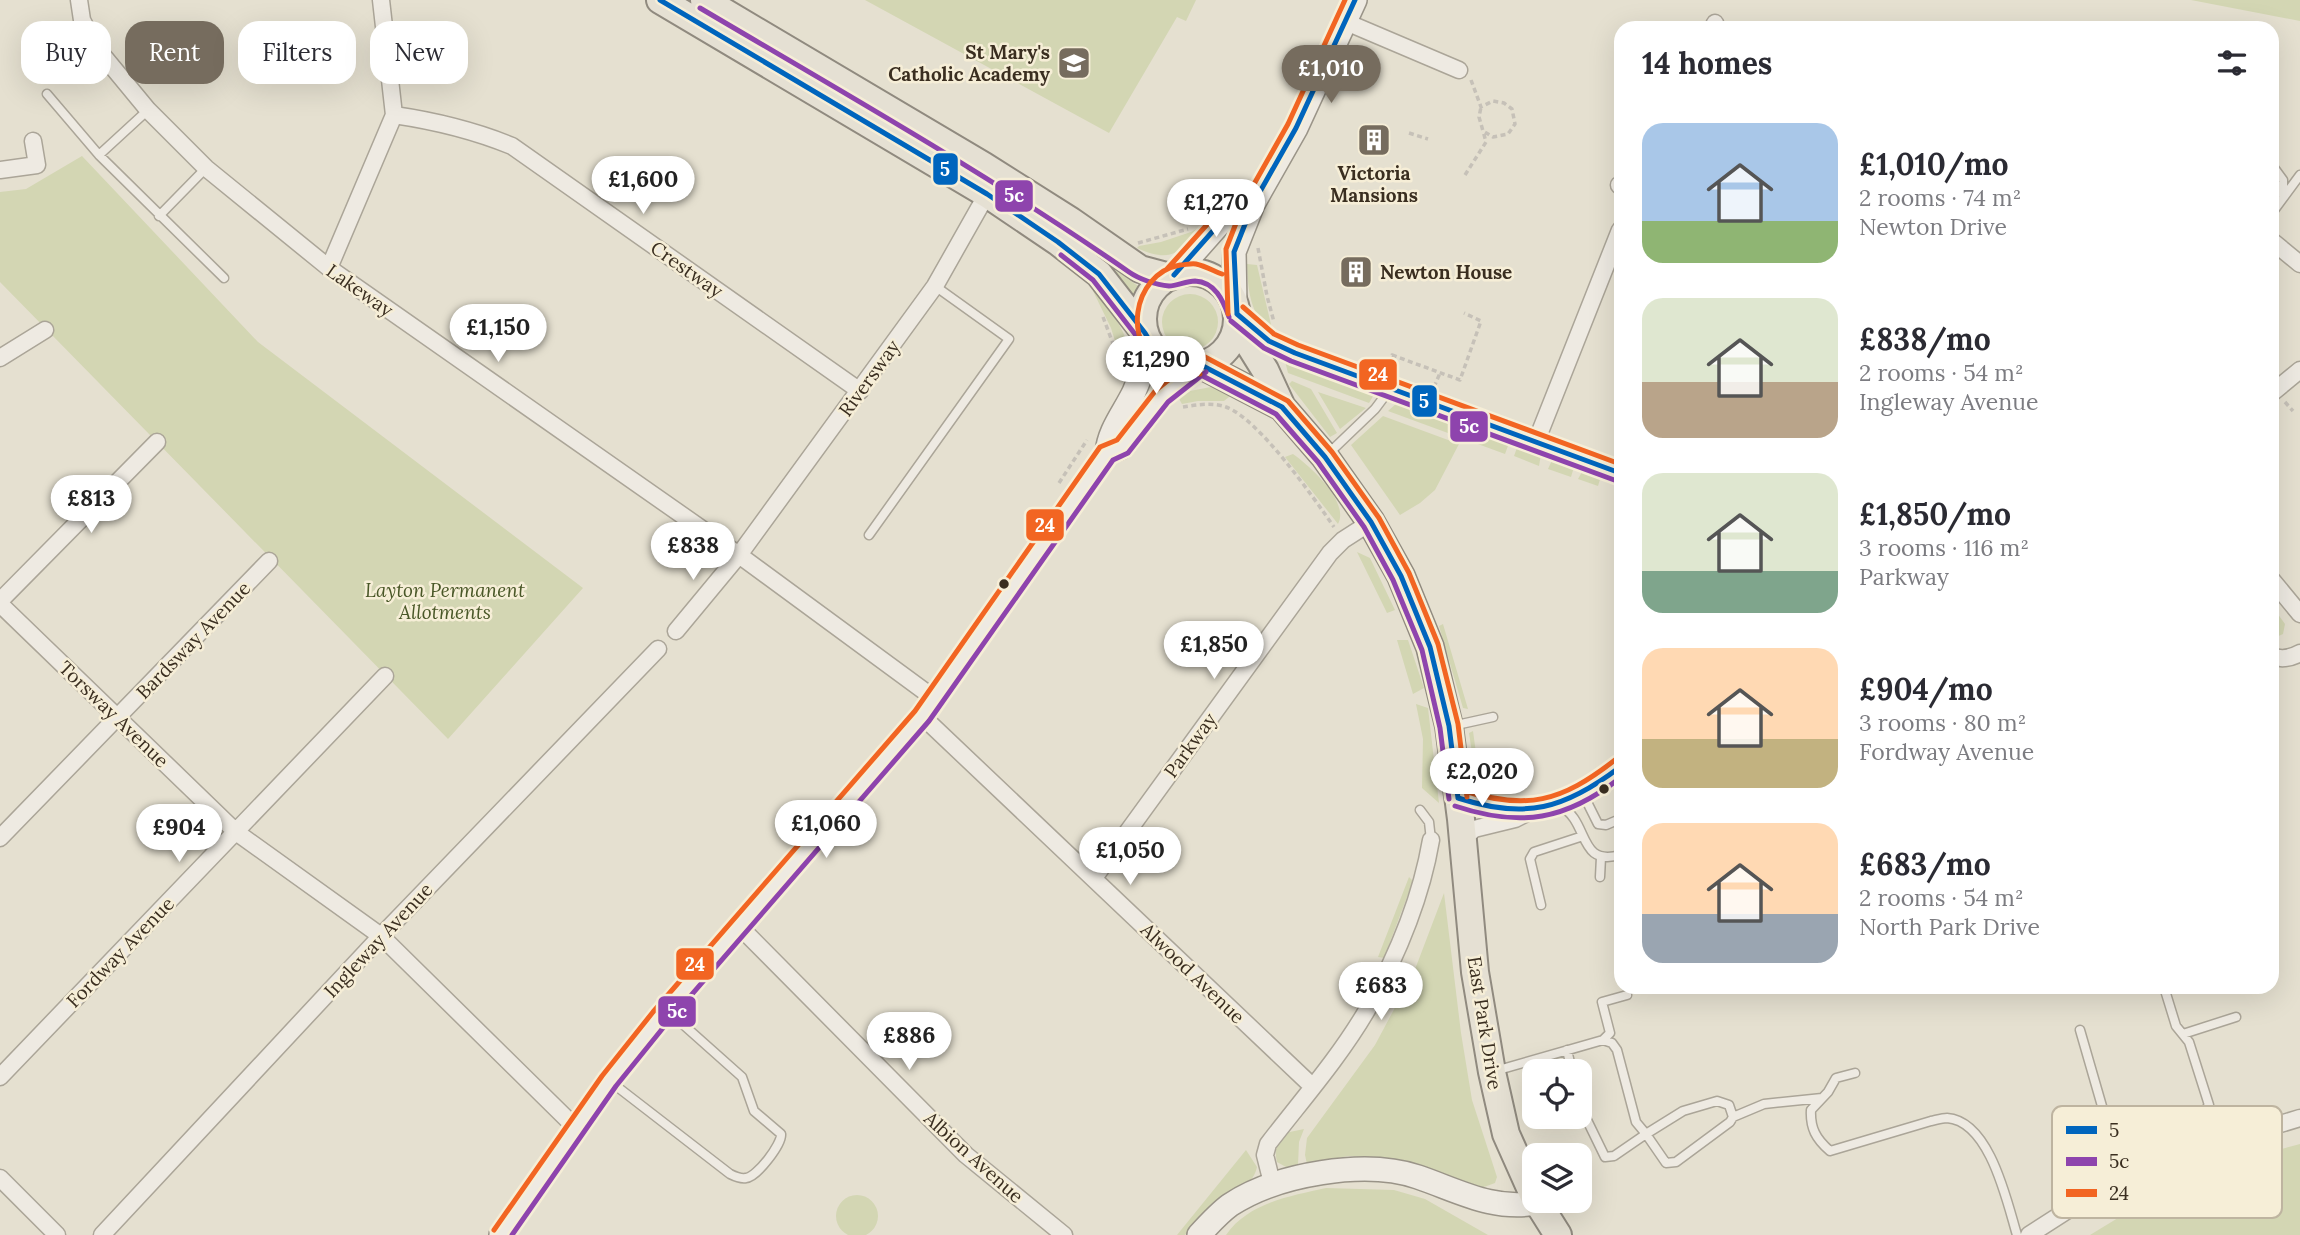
<!DOCTYPE html>
<html lang="en">
<head>
<meta charset="utf-8">
<style>
	:root { --surface:#fff; --page:#f7f7f7; --text:#2b2b33; --muted:#7c7c81; --accent:#766c5e }
	body { margin:0; font-family:Lora,serif; background:var(--page); color:var(--text); height:100vh; display:flex; flex-direction:column; font-size:26px; white-space:nowrap }
	* { box-sizing:border-box; margin:0 }
	p { font-size:23px; color:var(--muted) }
	.icon { flex:none; width:38px; height:38px; fill:none; stroke:currentColor; stroke-width:2; stroke-linecap:round; stroke-linejoin:round }
	.map { position:relative; flex:1; overflow:hidden }
	.sheet { position:absolute; left:1614px; top:21px; width:665px; height:973px; display:flex; flex-direction:column; background:var(--surface); border-radius:21px; box-shadow:0 7px 28px #0002 }
	.sheet>* { flex:none }
	.hud { position:absolute; left:21px; top:21px; width:665px; height:63px; display:flex; gap:14px }
	.fabs { position:absolute; left:1522px; top:1059px; display:grid; gap:14px }
	.fabs a { display:grid; place-items:center; width:70px; height:70px; border-radius:14px; background:var(--surface); box-shadow:0 7px 28px #0002; font-size:35px }
	.price { position:absolute; translate:-50% -60px; padding:0 16px; border-radius:24px; background:#fff; color:#222; font-size:23px; line-height:46px; filter:drop-shadow(0 2px 4px #0008) }
	.price::after { content:''; position:absolute; left:50%; top:42px; width:21px; height:16px; margin-left:-10px; background:inherit; clip-path:polygon(0 0,100% 0,50% 100%) }
	.price.selected { background:var(--accent); color:#fff }
	ul { padding:0; list-style:none }
	li { display:flex; align-items:center; gap:21px; height:175px; padding:0 28px }
	li span { display:grid; place-items:center; flex:none; width:196px; height:140px; border-radius:21px; color:#555 }
	li>.icon { margin-inline-start:auto }
	span .icon { width:84px; height:84px; fill:#fffc; stroke-width:1 }
	li b { font-size:30px }
	h2 { display:flex; justify-content:space-between; align-items:center; height:84px; padding:0 28px; font-size:30px }
	.pill { padding:0 24px; border-radius:21px; background:var(--surface); box-shadow:0 7px 28px #0002; font-size:24px; line-height:63px }
	.pill.selected { background:var(--accent); color:#fff }
	.map>svg:first-child { display:block }
	.green { fill:#d3d6b3 }
	.lines { fill:none; stroke-linecap:round; stroke-linejoin:round }
	.lane-casing { stroke:#aba598; stroke-width:11 }
	.street-casing { stroke:#aba598; stroke-width:19 }
	.secondary-casing { stroke:#9a9488; stroke-width:26 }
	.primary-casing { stroke:#908a7f; stroke-width:30 }
	.path { stroke:#c6c1b8; stroke-width:3.5; stroke-dasharray:5 3.5; stroke-linecap:butt }
	.lane { stroke:#eeeae2; stroke-width:8 }
	.street { stroke:#eeeae2; stroke-width:16 }
	.secondary { stroke:#eeeae2; stroke-width:23 }
	.primary { stroke:#e5e0d3; stroke-width:26 }
	.bus-1-casing { stroke:#f6eed7; stroke-width:10 }
	.bus-2-casing { stroke:#f6eed7; stroke-width:10 }
	.bus-3-casing { stroke:#f6eed7; stroke-width:10 }
	.bus-1 { stroke:#0065bd; stroke-width:5 }
	.bus-2 { stroke:#8e44ad; stroke-width:5 }
	.bus-3 { stroke:#f26522; stroke-width:5 }
	.bus-dot { fill:#3a2e20; stroke:#f6eed7; stroke-width:2.5 }
	.labels { text-anchor:middle; dominant-baseline:central; stroke-width:5; stroke-linejoin:round; paint-order:stroke }
	.poi-label { font-size:19px; font-weight:bold; fill:#3a2e20; stroke:#f6eed7; text-anchor:end }
	.street-label { font-size:19px; fill:#3a2e20; stroke:#f6eed7 }
	.park-label { font-size:19px; font-style:italic; fill:#495727; stroke:#f6eed7 }
	.key { fill:#f6eed7; stroke:#beb4a0; stroke-width:2 }
	.key-label { font-size:19px; fill:#3a2e20 }
	.line-badge { stroke:#f6eed7; stroke-width:2.5 }
	.badge-label { font-size:19px; text-anchor:middle; font-weight:bold; fill:#fff }
</style>
</head>
<body>
<div class="map">
<svg width="2300" height="1235" viewBox="0 0 2300 1235">
	<rect width="100%" height="100%" fill="#e5e0d0"/>
	<path class="green" d="M865,0H1196L1186,21L1177,17L1109,133Z
		M2191,0H2300V21Z
		M82,156L258,342L583,588L448,739L0,282V192L26,189Z
		M1206,224C1181,250 1174,265 1137,248L1139,246L1161,242L1191,232Z
		M1247,264L1257,265L1273,333C1250,316 1248,291 1247,264Z
		M1112,268L1141,288L1134,304L1109,273Z
		M1096,289C1111,313 1133,337 1130,366L1123,367L1111,328L1093,291Z
		M1162 322a28 28 0 1 1 56 0a28 28 0 1 1-56 0Z
		M1285,361L1375,393L1369,403L1288,373Z
		M1292,381L1311,389L1337,433L1330,437L1289,384Z
		M1211,387L1234,393L1224,401H1198L1182,404L1178,397L1190,391Z
		M1318,392L1366,408L1340,429Z
		M1398,402L1509,443L1505,454L1388,411Z
		M1383,416L1459,444L1435,490L1420,503L1400,515L1351,445Z
		M1518,445L1541,454L1539,466L1514,456Z
		M1293,454C1310,466 1350,502 1338,524L1285,457Z
		M1553,458L1574,467L1571,477L1548,469Z
		M1583,470L1601,476L1598,486L1578,479Z
		M1357,552L1370,558L1395,610L1387,613Z
		M2272,606L2285,624L2283,634L2274,638H2272Z
		M1443,624L1468,709L1463,708L1439,626Z
		M1397,640H1408L1424,688L1413,694Z
		M1416,704L1428,708L1439,803L1422,788L1423,739Z
		M1473,731L1482,797L1478,792L1469,733Z
		M1409,877L1413,881L1384,958L1378,957Z
		M1444,893L1461,1033L1472,1100L1497,1177L1495,1183L1484,1187L1471,1186L1396,1159L1348,1156L1307,1164L1305,1155L1307,1138L1375,1045L1414,972Z
		M1374,965L1379,968L1359,1005L1354,1003Z
		M1304,1129L1299,1142L1298,1165L1286,1167L1277,1162C1274,1149 1277,1143 1285,1133Z
		M2300,1144V1235H2090L2154,1196L2227,1164Z
		M1246,1150L1257,1167C1252,1191 1224,1195 1208,1210C1199,1218 1192,1227 1185,1235H1177Z
		M1326,1188L1394,1190L1425,1199L1488,1235H1226C1248,1203 1290,1196 1326,1188Z
		M836 1216a21 21 0 1 1 42 0a21 21 0 1 1-42 0Z"/>
	<g class="lines">
		<defs>
			<path id="lane" d="M47,94L99,155L224,278
				M99,155L148,110
				M2272,165L2283,180V196
				M2272,213L2300,175
				M159,216L206,168
				M1327,455L1375,409L1390,389
				M869,535L1009,339L935,286
				M1452,726L1493,717
				M1583,794L1598,824L1606,825L1620,819
				M1560,806C1590,821 1577,867 1620,855
				M1420,810L1429,822L1431,840
				M1600,877L1601,857
				M1541,905L1530,859L1534,852L1583,836
				M2164,987L2176,1026L2189,1042L2209,1105L2206,1109
				M2080,1030L2106,1120V1131L2098,1140
				M2183,1034L2236,1017
				M1567,1050L1572,1071
				M1495,1071L1603,1040L1610,1033L1602,1002L1627,995
				M1855,1073L1836,1078L1828,1092L1811,1110C1810,1128 1816,1139 1830,1151L1931,1121C1936,1120 1942,1118 1947,1118C1990,1121 2007,1202 2017,1235
				M611,1082L730,1174C734,1176 741,1179 746,1178C757,1177 782,1144 781,1134L754,1111L742,1077L669,1012
				M1580,1098L1586,1118L1605,1157L1614,1156L1646,1134L1636,1122L1617,1050L1612,1043L1603,1040
				M1717,1101L1729,1105L1733,1117L1730,1122L1676,1162L1666,1163L1646,1134L1683,1111Z
				M1733,1117L1764,1104L1822,1098
				M2073,1141L2076,1152
				M2073,1205L2067,1196L2062,1178C2073,1149 2088,1143 2117,1134"/>
			<path id="street" d="M79,0L82,20L96,47L148,110L206,168L329,268L739,555L935,699
				M1346,22L1459,70
				M1713,28L1715,23
				M394,115C435,121 473,130 512,146L860,391
				M0,170L37,165L33,141
				M1619,185L1620,186
				M2272,241L2300,264
				M329,268L394,115L381,0
				M1242,318L1269,341L1295,353L1620,473
				M0,358L45,330
				M2272,393L2300,370
				M1536,442L1620,230
				M2272,580L2300,614
				M0,601L157,442
				M0,604L236,832L381,936L575,1127
				M676,631L739,555L935,286L987,194
				M2272,656C2281,660 2291,658 2300,653
				M922,716L1312,1086
				M1458,798L1502,811H1523
				M0,838L269,561
				M1462,840L1474,829L1515,819L1529,812L1559,805L1583,794L1620,767
				M1094,878L1330,553L1343,540L1371,522
				M739,926L966,1155L1064,1235
				M0,1077L385,676
				M0,1178L57,1235
				M1273,1187L1265,1155L1268,1144C1301,1101 1339,1058 1367,1010C1396,958 1421,899 1431,840
				M102,1235L381,936L658,649
				M2029,1235L2099,1190L2168,1158L2300,1118"/>
			<path id="secondary" d="M1174,275L1228,214L1259,191
				M1235,304L1234,252L1253,204L1296,128L1355,0
				M1107,453L1122,447L1162,396L1201,365
				M501,1235L609,1081L660,1017L922,716L1107,453C1109,430 1124,413 1134,392C1143,373 1146,354 1145,333
				M1199,1235C1209,1224 1219,1213 1230,1205C1277,1174 1365,1159 1418,1177C1459,1191 1493,1211 1537,1203"/>
			<path id="primary" d="M660,0L987,194L1058,242L1099,274L1145,333
				M704,0L984,166L1071,221L1140,269L1170,277
				M1143 319a47 47 0 1 1 94 0a47 47 0 1 1-94 0Z
				M1237,325L1265,370L1282,407L1325,457L1371,522L1401,576L1430,647L1449,726L1461,819L1475,972L1492,1072L1506,1134L1535,1199
				M1201,365L1282,407
				M1536,1200L1558,1235"/>
		</defs>
		<use href="#lane" class="lane-casing"/>
		<use href="#street" class="street-casing"/>
		<use href="#secondary" class="secondary-casing"/>
		<use href="#primary" class="primary-casing"/>
		<path class="path" d="M1471,80L1481,107L1493,101L1504,103L1512,109L1515,124L1508,134L1493,137L1483,131L1479,117L1481,107
			M1409,133L1428,139
			M1465,175L1486,142L1483,131
			M1138,243L1188,229
			M1258,248L1267,296L1274,322
			M1103,317L1121,365
			M1386,371L1392,355L1460,380L1481,321L1464,313
			M1434,387L1440,373
			M2285,402L2293,411
			M1183,407C1196,405 1213,402 1226,407C1259,419 1313,497 1334,527
			M1059,483L1087,440"/>
		<use href="#lane" class="lane"/>
		<use href="#street" class="street"/>
		<use href="#secondary" class="secondary"/>
		<use href="#primary" class="primary"/>
		<defs>
			<path id="bus-1" d="M660,0L987,194L1058,242L1099,274L1145,333L1155,350L1165,358L1184,366L1201,365
				M1174,275L1228,214L1255,194
				M1237,314L1269,341L1295,353L1620,473
				M1237,314L1234,252L1253,204L1296,128L1355,0
				M1201,365L1282,407L1325,457L1371,522L1401,576L1430,647L1449,726L1458,798
				M1458,798C1525,820 1565,809 1620,767"/>
			<path id="bus-2" d="M700,8C844,93 991,176 1129,272C1139,279 1156,285 1169,286C1177,286 1186,281 1195,281C1215,282 1223,300 1229,317
				M1061,255L1093,280L1138,338
				M1231,321L1264,348L1291,361L1617,481
				M1197,373L1276,414L1318,462L1364,527L1393,580L1422,650L1440,728L1449,799
				M1455,806C1521,828 1566,820 1620,778
				M512,1235L616,1086L667,1023L929,721L1113,460L1128,453L1168,402L1206,372"/>
			<path id="bus-3" d="M1167,269L1222,208L1250,187
				M1243,307L1274,334L1298,345L1620,464
				M1228,314L1226,249L1245,200L1288,124L1345,0
				M1205,357L1288,401L1332,452L1379,518L1409,573L1438,644L1458,724L1467,797
				M1200,374C1190,372 1176,373 1167,368C1121,348 1131,274 1180,265C1185,265 1191,263 1196,264C1205,266 1214,271 1222,274
				M1461,790C1527,811 1561,802 1615,760
				M494,1230L602,1076L653,1012L915,711L1100,447L1117,440L1156,390L1196,358"/>
		</defs>
		<use href="#bus-1" class="bus-1-casing"/>
		<use href="#bus-2" class="bus-2-casing"/>
		<use href="#bus-3" class="bus-3-casing"/>
		<use href="#bus-1" class="bus-1"/>
		<use href="#bus-2" class="bus-2"/>
		<use href="#bus-3" class="bus-3"/>
	</g>
	<defs>
		<symbol id="school-square" viewBox="-11 -11 22 22"><rect x="-9" y="-9" width="18" height="18" rx="4" fill="#766c5e" stroke="#f6eed7"/><path d="M0-5L7-2L0 1L-7-2ZM-4 1L0 2.5L4 1V4Q0 6-4 4Z" fill="#fff"/></symbol>
		<symbol id="building-square" viewBox="-11 -11 22 22"><rect x="-9" y="-9" width="18" height="18" rx="4" fill="#766c5e" stroke="#f6eed7"/><path d="M-4-6H4V6H1V3H-1V6H-4ZM-2.5-4.3h1.7v1.8h-1.7ZM.8-4.3h1.7v1.8H.8ZM-2.5-1h1.7V.8h-1.7ZM.8-1h1.7V.8H.8Z" fill="#fff"/></symbol>
	</defs>
	<g fill-rule="evenodd">
		<use href="#school-square" x="1055" y="44" width="38" height="38"/>
		<use href="#building-square" x="1355" y="121" width="38" height="38"/>
		<use href="#building-square" x="1337" y="253" width="38" height="38"/>
	</g>
	<g class="bus-dot">
		<circle cx="1004" cy="584" r="6"/>
		<circle cx="1604" cy="789" r="6"/>
	</g>
	<g class="labels">
		<g class="poi-label">
			<text x="1050" y="52">St Mary's<tspan x="1050" dy="22">Catholic Academy</tspan></text>
			<text x="1374" y="173" text-anchor="middle">Victoria<tspan x="1374" dy="22">Mansions</tspan></text>
			<text x="1380" y="272" text-anchor="start">Newton House</text>
		</g>
		<g class="street-label">
			<text transform="translate(687 269) rotate(35)">Crestway</text>
			<text transform="translate(360 290) rotate(35)">Lakeway</text>
			<text transform="translate(869 378) rotate(-54)">Riversway</text>
			<text transform="translate(193 640) rotate(-46)">Bardsway Avenue</text>
			<text transform="translate(114 714) rotate(44)">Torsway Avenue</text>
			<text transform="translate(1190 745) rotate(-54)">Parkway</text>
			<text transform="translate(378 940) rotate(-47)">Ingleway Avenue</text>
			<text transform="translate(120 952) rotate(-46)">Fordway Avenue</text>
			<text transform="translate(1193 973) rotate(44)">Alwood Avenue</text>
			<text transform="translate(1485 1023) rotate(81)">East Park Drive</text>
			<text transform="translate(974 1157) rotate(42)">Albion Avenue</text>
		</g>
		<g class="park-label">
			<text x="445" y="590">Layton Permanent<tspan x="445" dy="22">Allotments</tspan></text>
		</g>
	</g>
	<rect x="2052" y="1106" width="230" height="112" rx="10" class="key"/>
	<rect x="2066" y="1126" width="31" height="8" fill="#0065bd"/>
	<rect x="2066" y="1157" width="31" height="9" fill="#8e44ad"/>
	<rect x="2066" y="1189" width="31" height="8" fill="#f26522"/>
	<g class="key-label">
		<text x="2109" y="1137">5</text>
		<text x="2109" y="1168">5c</text>
		<text x="2109" y="1200">24</text>
	</g>
	<g class="line-badge">
		<rect x="932" y="152" width="27" height="34" rx="7" fill="#0065bd"/>
		<rect x="994" y="179" width="40" height="34" rx="7" fill="#8e44ad"/>
		<rect x="1358" y="358" width="40" height="33" rx="7" fill="#f26522"/>
		<rect x="1411" y="384" width="27" height="34" rx="7" fill="#0065bd"/>
		<rect x="1449" y="410" width="40" height="33" rx="7" fill="#8e44ad"/>
		<rect x="1025" y="508" width="40" height="34" rx="7" fill="#f26522"/>
		<rect x="675" y="947" width="40" height="34" rx="7" fill="#f26522"/>
		<rect x="657" y="995" width="40" height="33" rx="7" fill="#8e44ad"/>
	</g>
	<g class="badge-label">
		<text x="945" y="176">5</text>
		<text x="1014" y="202">5c</text>
		<text x="1378" y="381">24</text>
		<text x="1424" y="408">5</text>
		<text x="1469" y="433">5c</text>
		<text x="1045" y="532">24</text>
		<text x="695" y="971">24</text>
		<text x="677" y="1018">5c</text>
	</g>
</svg>
<div class="fabs">
<a><svg class="icon" aria-label="locate" viewBox="0 0 24 24"><circle cx="12" cy="12" r="6"/><path d="M12 2v4M12 18v4M2 12h4M18 12h4"/></svg></a>
<a><svg class="icon" aria-label="layers" viewBox="0 0 24 24"><path d="M12 4l9 5-9 5-9-5zM3 14l9 5 9-5"/></svg></a>
</div>
<b class="price selected" style="left:1331px;top:105px">£1,010</b>
<b class="price" style="left:643px;top:216px">£1,600</b>
<b class="price" style="left:1216px;top:239px">£1,270</b>
<b class="price" style="left:498px;top:364px">£1,150</b>
<b class="price" style="left:1156px;top:396px">£1,290</b>
<b class="price" style="left:91px;top:535px">£813</b>
<b class="price" style="left:693px;top:582px">£838</b>
<b class="price" style="left:1214px;top:681px">£1,850</b>
<b class="price" style="left:1482px;top:808px">£2,020</b>
<b class="price" style="left:826px;top:860px">£1,060</b>
<b class="price" style="left:179px;top:864px">£904</b>
<b class="price" style="left:1130px;top:887px">£1,050</b>
<b class="price" style="left:1381px;top:1022px">£683</b>
<b class="price" style="left:909px;top:1072px">£886</b>
<div class="hud">
<a class="pill">Buy</a>
<a class="pill selected">Rent</a>
<a class="pill">Filters</a>
<a class="pill">New</a>
</div>
<section class="sheet">
<h2>14 homes<svg class="icon" aria-label="filters" viewBox="0 0 24 24"><path d="M4 7h16M4 17h16"/><circle cx="9" cy="7" r="2"/><circle cx="15" cy="17" r="2"/></svg></h2>
<ul>
<li><span style="background:linear-gradient(#a9c7e8 70%,#8fb573 0)"><svg class="icon" aria-label="home" viewBox="0 0 24 24"><path d="M3 11l9-7 9 7M6 9v11h12V9"/></svg></span><div><b>£1,010/mo</b><p>2 rooms · 74 m²</p><p>Newton Drive</p></div></li>
<li><span style="background:linear-gradient(#dfe7d0 60%,#b9a48a 0)"><svg class="icon" aria-label="home" viewBox="0 0 24 24"><path d="M3 11l9-7 9 7M6 9v11h12V9"/></svg></span><div><b>£838/mo</b><p>2 rooms · 54 m²</p><p>Ingleway Avenue</p></div></li>
<li><span style="background:linear-gradient(#dfe7d0 70%,#7fa58c 0)"><svg class="icon" aria-label="home" viewBox="0 0 24 24"><path d="M3 11l9-7 9 7M6 9v11h12V9"/></svg></span><div><b>£1,850/mo</b><p>3 rooms · 116 m²</p><p>Parkway</p></div></li>
<li><span style="background:linear-gradient(#ffd9b3 65%,#c2b280 0)"><svg class="icon" aria-label="home" viewBox="0 0 24 24"><path d="M3 11l9-7 9 7M6 9v11h12V9"/></svg></span><div><b>£904/mo</b><p>3 rooms · 80 m²</p><p>Fordway Avenue</p></div></li>
<li><span style="background:linear-gradient(#ffd9b3 65%,#9aa5b1 0)"><svg class="icon" aria-label="home" viewBox="0 0 24 24"><path d="M3 11l9-7 9 7M6 9v11h12V9"/></svg></span><div><b>£683/mo</b><p>2 rooms · 54 m²</p><p>North Park Drive</p></div></li>
</ul>
</section>
</div>
</body>
</html>
